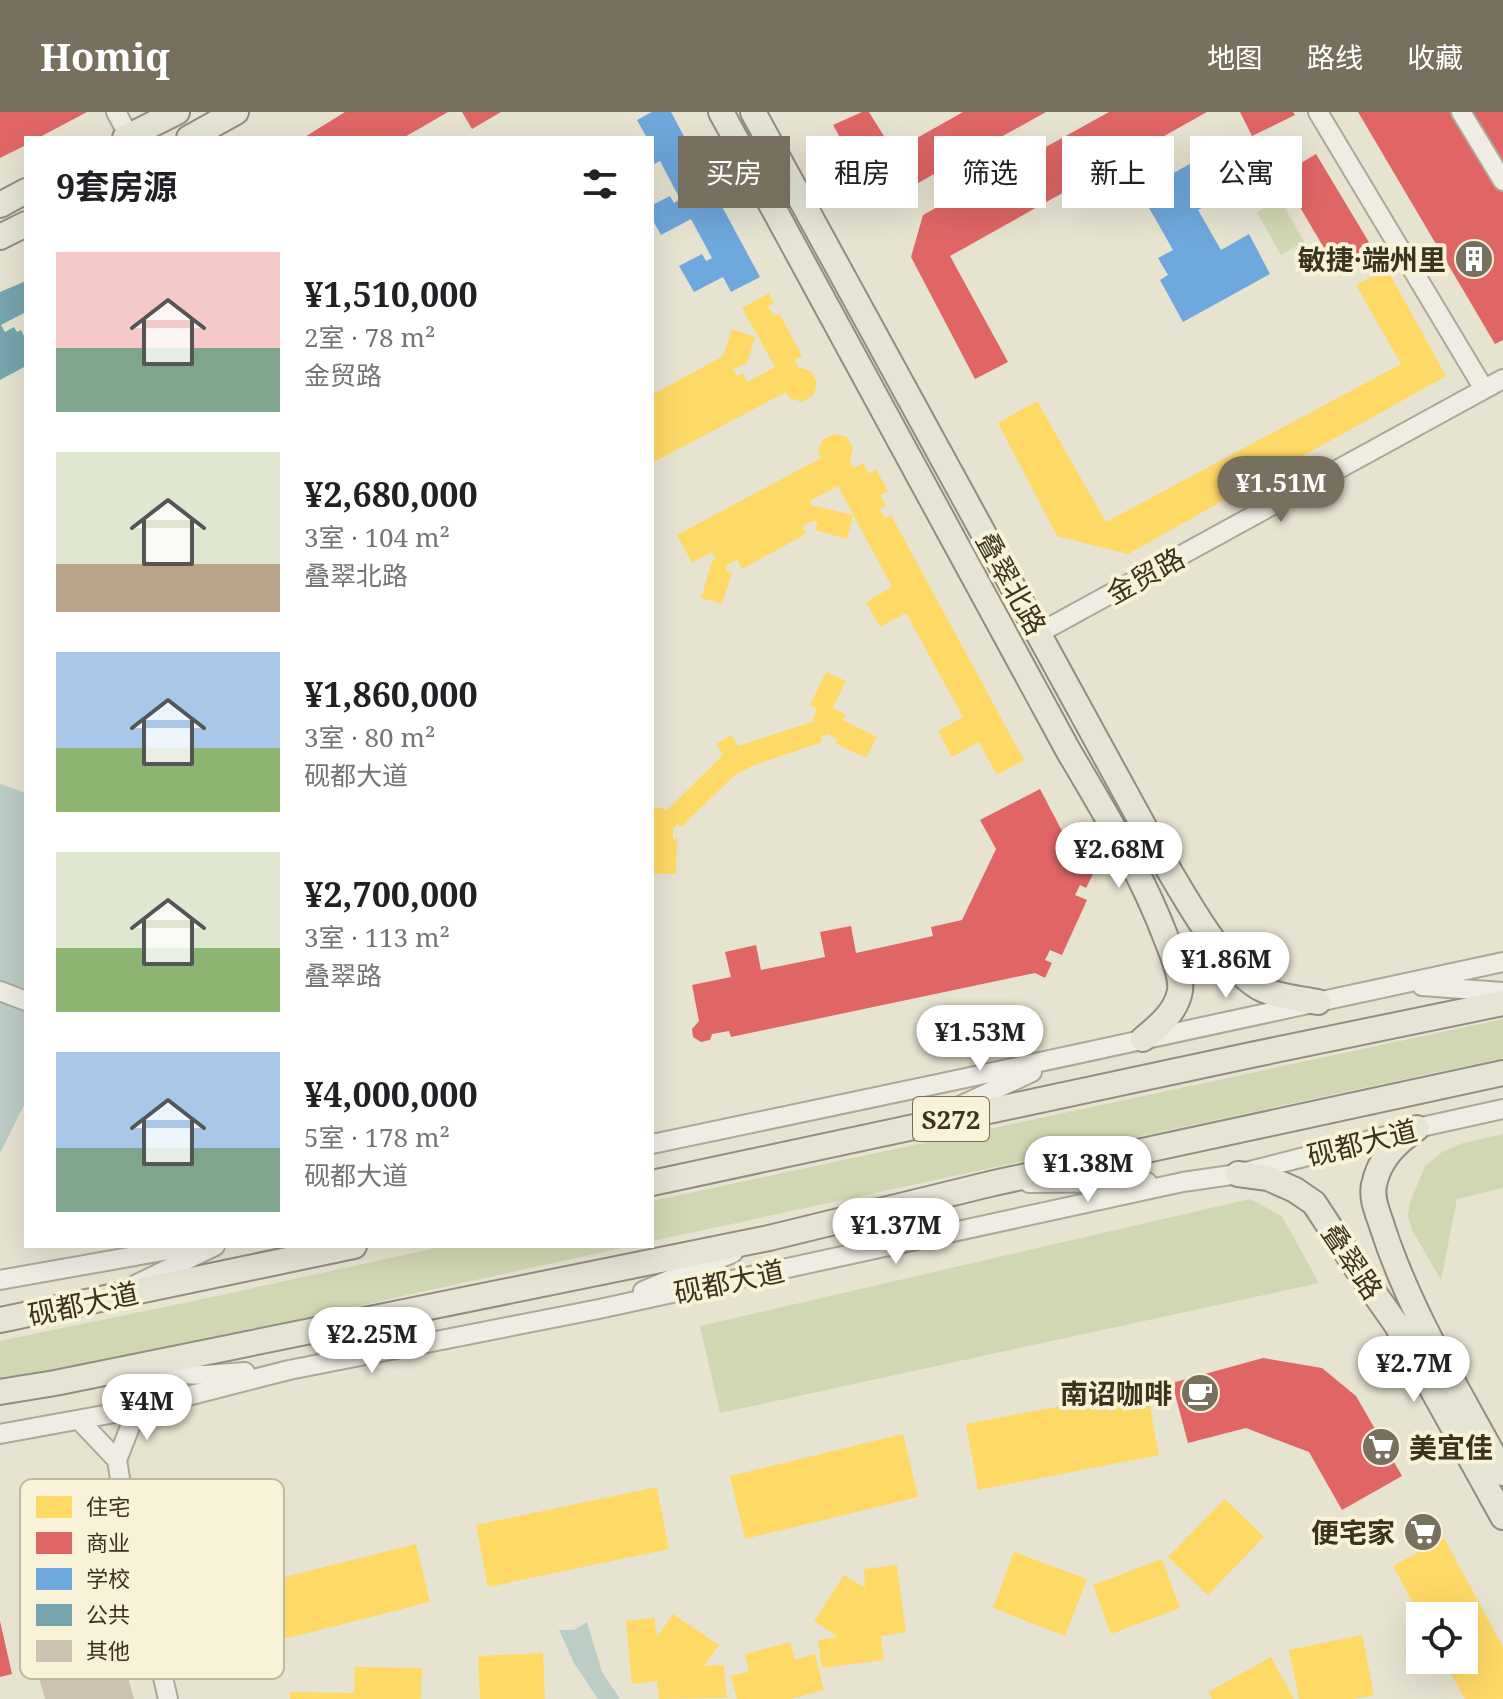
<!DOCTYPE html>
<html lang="zh">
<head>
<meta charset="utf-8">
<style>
	:root { --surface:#fff; --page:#f6f6f6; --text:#202124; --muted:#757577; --accent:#78705e }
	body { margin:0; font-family:"Noto Serif","Noto Sans SC",serif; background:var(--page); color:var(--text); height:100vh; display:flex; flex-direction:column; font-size:30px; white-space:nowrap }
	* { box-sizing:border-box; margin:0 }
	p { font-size:26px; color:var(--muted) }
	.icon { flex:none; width:44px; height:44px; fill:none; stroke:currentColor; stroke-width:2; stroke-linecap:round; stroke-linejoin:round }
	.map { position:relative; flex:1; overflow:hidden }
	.panel { position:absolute; left:24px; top:24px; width:630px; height:1112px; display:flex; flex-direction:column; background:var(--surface); border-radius:0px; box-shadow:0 8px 32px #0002 }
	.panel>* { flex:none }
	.top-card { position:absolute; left:678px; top:24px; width:704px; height:72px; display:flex; gap:16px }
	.tools { position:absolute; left:1406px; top:1490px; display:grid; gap:16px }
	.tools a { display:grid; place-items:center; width:72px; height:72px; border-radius:0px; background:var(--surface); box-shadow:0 8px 32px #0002; font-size:40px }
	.price { position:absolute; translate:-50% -68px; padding:0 18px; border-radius:28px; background:#fff; color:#222; font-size:26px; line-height:52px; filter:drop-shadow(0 2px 4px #0008) }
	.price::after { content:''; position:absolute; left:50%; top:48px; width:24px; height:18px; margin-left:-12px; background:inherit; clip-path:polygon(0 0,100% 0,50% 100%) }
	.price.active { background:var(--accent); color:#fff }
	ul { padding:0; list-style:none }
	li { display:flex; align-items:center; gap:24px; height:200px; padding:0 32px }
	li span { display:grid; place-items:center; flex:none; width:224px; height:160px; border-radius:0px; color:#555 }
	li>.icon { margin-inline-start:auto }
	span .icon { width:96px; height:96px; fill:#fffc; stroke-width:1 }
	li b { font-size:34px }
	h2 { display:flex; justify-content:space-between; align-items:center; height:96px; padding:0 32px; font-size:34px }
	.tag { padding:0 28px; border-radius:0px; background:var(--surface); box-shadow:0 8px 32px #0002; font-size:28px; line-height:72px }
	.tag.active { background:var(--accent); color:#fff }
	header { display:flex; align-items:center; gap:48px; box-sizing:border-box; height:112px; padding:0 40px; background:var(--accent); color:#fff }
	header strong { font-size:38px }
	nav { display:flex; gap:44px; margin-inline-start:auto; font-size:28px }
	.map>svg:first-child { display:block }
	.green { fill:#d2d7b3 }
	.water { fill:#bccdc5 }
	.homes { fill:#ffd966 }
	.shops { fill:#e06666 }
	.schools { fill:#6fa8dc }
	.public { fill:#76a5af }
	.building { fill:#cbc2b1 }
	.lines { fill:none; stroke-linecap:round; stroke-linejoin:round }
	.minor-casing { stroke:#aca899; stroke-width:22 }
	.major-casing { stroke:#928d80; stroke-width:28 }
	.minor { stroke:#efece3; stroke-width:18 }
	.major { stroke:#e6e4d4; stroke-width:24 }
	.labels { text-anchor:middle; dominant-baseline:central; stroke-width:8; stroke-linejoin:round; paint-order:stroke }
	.shield { fill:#f7f2d8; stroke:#746c57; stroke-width:2 }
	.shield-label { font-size:26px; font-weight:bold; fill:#3c3220 }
	.poi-label { font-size:28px; font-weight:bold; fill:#3c3220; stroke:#f7f2d8; text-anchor:end }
	.street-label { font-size:28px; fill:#3c3220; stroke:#f7f2d8 }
	.key { fill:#f7f2d8; stroke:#bfb8a1; stroke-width:2 }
	.key-label { font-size:22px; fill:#3c3220 }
</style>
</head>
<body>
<header>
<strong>Homiq</strong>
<nav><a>地图</a><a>路线</a><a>收藏</a></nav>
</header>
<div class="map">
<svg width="1503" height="1587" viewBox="0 0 1503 1587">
	<rect width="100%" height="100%" fill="#e7e3d1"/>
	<path class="green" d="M1280,87L1304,130L1281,143L1257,100Z
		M1503,907V946L652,1129V1089Z
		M1503,1022V1076L1457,1087L1441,1168L1412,1118L1408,1104L1410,1090L1425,1054L1442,1040L1463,1031Z
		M1250,1087L1282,1104L1319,1171L720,1301L700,1214Z
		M445,1134H631L217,1225L15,1266H0V1229L203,1187Z"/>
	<path class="water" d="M0,672L26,681V989L0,1041Z
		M587,1510L602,1560L620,1587H598L574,1551L559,1518H574Z"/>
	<path class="homes" d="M1387,157L1446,264L1128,442L1057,424L998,311L1037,289L1106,410L1401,252L1356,173Z
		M769,181L774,191L768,194L774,204L779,201L802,244L795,248L798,255L811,259L817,270L814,283L802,290L789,286L786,280L652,351V283L723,244L732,217L755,225L747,251L733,257L737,264L743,261L747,270L775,255L742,196Z
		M834,322L847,325L853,336L850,350L854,356L863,351L869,362L876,357L888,379L880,383L886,394L879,397L885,406L891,403L1024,648L997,663L979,630L952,645L938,619L963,605L906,501L880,515L866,490L892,475L838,374L810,389L813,395L816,394L853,403L847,427L815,418L818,410L813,409L802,414L806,422L742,457L737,448L727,453L726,459L732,461L722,492L701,486L712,449L715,447L712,440L692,451L677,423L821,346L818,340L822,328Z
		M826,560L846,569L833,596L846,602L843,608L877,625L866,646L835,631L837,627L828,622L821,624L822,630L752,654L734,664L681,715L678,712L673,717V727H677L676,762H653L652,696H663L666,699L723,643L716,632L731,623L738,634L815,609L813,606L817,597L810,593Z
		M1147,1278L1159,1343L978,1378L966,1312Z
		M903,1322L918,1385L745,1427L730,1364Z
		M657,1375L669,1437L488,1475L476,1413Z
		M1225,1387L1264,1425L1208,1483L1168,1445Z
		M1444,1426L1503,1535V1587H1465L1443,1548H1464V1504H1420L1393,1454Z
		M416,1432L430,1490L204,1547L190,1489Z
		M1014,1440L1087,1467L1065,1524L993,1496Z
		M1162,1447L1180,1496L1111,1522L1093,1473Z
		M897,1453L906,1520L881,1524L884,1548L822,1556L818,1528L838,1525L814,1509L844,1463L865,1476L864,1457Z
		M673,1502L719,1533L704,1554L724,1553L727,1586L659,1587L657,1569L632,1572L626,1509L654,1506L657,1525Z
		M1362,1523L1374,1583L1353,1587H1299L1289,1538Z
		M790,1530L795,1548L815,1542L824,1578L791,1587H737L731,1564L749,1559L745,1542Z
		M543,1541L545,1587H480L478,1544Z
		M1271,1545L1294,1587H1212L1208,1580Z
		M355,1555L422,1556L421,1587H290V1580L354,1581Z"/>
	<path class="shops" d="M0,0H87L38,26H26V33L0,46Z
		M345,0H448L403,26H303Z
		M462,0H501L472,17Z
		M862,0H869L887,29L901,35L963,0H1046L909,76L860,61L833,13Z
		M1109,0H1207L950,144L1008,250L975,267L911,145L923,103Z
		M1240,0H1293L1295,3L1252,24Z
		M1358,0H1503V228L1495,232Z
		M1316,42L1373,137L1337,158L1281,63Z
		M1040,677L1082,757L1093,762L1086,776L1080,773L1075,783L1087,788L1062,843L1050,838L1045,848L1052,851L1045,866L1035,861L731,925L729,919L712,922L710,928L701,930L693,925L692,917L699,909L692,873L731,865L725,840L756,833L761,858L825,845L820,820L851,814L856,841L933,824L931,815L962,808L996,737L980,708Z
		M1263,1246L1322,1256L1356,1284L1402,1364L1342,1398L1309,1340L1246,1316L1188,1331L1172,1271Z
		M0,1509L12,1562L0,1565Z"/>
	<path class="schools" d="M652,0H671L760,165L731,180L723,165L694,180L679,154L702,142L706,149L712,146L691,107L661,123L652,107V93L670,84L674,91L680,87L660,49L652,53V26H647L637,8Z
		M1202,45L1224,84L1198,98L1221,138L1249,122L1270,162L1183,210L1160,168L1168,163L1158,146L1173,138L1140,80Z"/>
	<path class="public" d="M26,169V200L1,213L5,220L14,215L17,220L21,218L26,228V254L0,268V180Z"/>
	<path class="building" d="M51,1491L117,1527L134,1587H45L21,1500Z"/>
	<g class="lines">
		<defs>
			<path id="minor" d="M116,0L129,24
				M1318,0L1484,277
				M1461,0L1503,69
				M1039,521L1503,267
				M1422,874L1503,880
				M0,879L26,889
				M943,1002L1032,960
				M652,1032C936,973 1220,912 1503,850
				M1029,1071L1147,1070
				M0,1168L191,1134
				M135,1173L215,1134
				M643,1179L733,1141
				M139,1260L205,1263L245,1260
				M79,1308L117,1348
				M0,1322L137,1297L289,1258L599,1197L1183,1070L1238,1062L1417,1016L1503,997
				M117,1348L128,1415L168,1587
				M117,1348L137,1297"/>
			<path id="major" d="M721,0L1069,640C1106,702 1143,764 1168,831C1173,845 1182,863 1180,879C1176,900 1159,914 1143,927
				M753,0L1148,722C1172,762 1223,861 1264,878C1281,885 1300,887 1318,890
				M125,26L177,0
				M189,26L236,0
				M0,93L26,79
				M0,125L26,112
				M1417,1016C1396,1031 1379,1047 1374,1073C1371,1087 1378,1101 1382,1114C1410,1201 1460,1281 1503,1361
				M1238,1062L1268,1066L1295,1078L1314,1091L1358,1158L1396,1212L1503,1405
				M652,1071L1251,943L1503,891
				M0,1208L354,1134
				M0,1280L55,1271L769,1126L994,1071L1503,961"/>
		</defs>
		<use href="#minor" class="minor-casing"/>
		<use href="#major" class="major-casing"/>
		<use href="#minor" class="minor"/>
		<use href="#major" class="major"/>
	</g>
	<defs>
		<symbol id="building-disc" viewBox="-11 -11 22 22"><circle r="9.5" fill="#78705e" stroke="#f7f2d8"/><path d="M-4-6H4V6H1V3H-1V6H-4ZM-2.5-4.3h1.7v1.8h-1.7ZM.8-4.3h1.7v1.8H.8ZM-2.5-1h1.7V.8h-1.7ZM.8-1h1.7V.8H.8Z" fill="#fff"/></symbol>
		<symbol id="cafe-disc" viewBox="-11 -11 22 22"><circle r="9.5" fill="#78705e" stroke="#f7f2d8"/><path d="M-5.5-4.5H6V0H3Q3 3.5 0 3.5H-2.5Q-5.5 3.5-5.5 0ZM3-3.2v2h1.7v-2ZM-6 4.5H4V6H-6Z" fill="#fff"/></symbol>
		<symbol id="supermarket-disc" viewBox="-11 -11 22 22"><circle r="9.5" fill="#78705e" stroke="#f7f2d8"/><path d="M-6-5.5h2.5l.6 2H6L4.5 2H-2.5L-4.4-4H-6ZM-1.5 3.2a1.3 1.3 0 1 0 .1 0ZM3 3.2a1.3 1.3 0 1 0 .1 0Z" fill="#fff"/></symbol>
	</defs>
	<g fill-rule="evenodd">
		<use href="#building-disc" x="1452" y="125" width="44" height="44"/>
		<use href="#cafe-disc" x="1178" y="1259" width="44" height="44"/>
		<use href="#supermarket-disc" x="1359" y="1313" width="44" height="44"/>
		<use href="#supermarket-disc" x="1401" y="1398" width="44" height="44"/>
	</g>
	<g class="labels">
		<rect class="shield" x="913" y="985" width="76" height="44" rx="6"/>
		<g class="shield-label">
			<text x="951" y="1007">S272</text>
		</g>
		<g class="poi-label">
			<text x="1446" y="147">敏捷·端州里</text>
			<text x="1172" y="1281">南诏咖啡</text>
			<text x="1409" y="1335" text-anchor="start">美宜佳</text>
			<text x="1395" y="1420">便宅家</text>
		</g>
		<g class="street-label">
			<text transform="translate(1145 463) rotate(-29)">金贸路</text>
			<text transform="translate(1012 471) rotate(61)">叠翠北路</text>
			<text transform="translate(1362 1030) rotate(-14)">砚都大道</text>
			<text transform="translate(1353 1149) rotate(56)">叠翠路</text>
			<text transform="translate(729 1169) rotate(-12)">砚都大道</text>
			<text transform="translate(83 1191) rotate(-12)">砚都大道</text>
		</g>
	</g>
	<rect x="20" y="1367" width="264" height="200" rx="12" class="key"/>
	<rect x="36" y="1384" width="36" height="22" fill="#ffd966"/>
	<rect x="36" y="1420" width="36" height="22" fill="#e06666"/>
	<rect x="36" y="1456" width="36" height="22" fill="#6fa8dc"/>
	<rect x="36" y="1492" width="36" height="22" fill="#76a5af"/>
	<rect x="36" y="1528" width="36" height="22" fill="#cbc2b1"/>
	<g class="key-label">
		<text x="86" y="1403">住宅</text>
		<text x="86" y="1439">商业</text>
		<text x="86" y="1475">学校</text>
		<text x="86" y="1511">公共</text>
		<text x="86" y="1547">其他</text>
	</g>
</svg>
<div class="tools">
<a><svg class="icon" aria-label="locate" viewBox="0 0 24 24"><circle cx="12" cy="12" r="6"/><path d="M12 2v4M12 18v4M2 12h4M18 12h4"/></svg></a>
</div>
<b class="price active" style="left:1281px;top:412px">¥1.51M</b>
<b class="price" style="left:1119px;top:778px">¥2.68M</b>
<b class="price" style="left:1226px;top:888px">¥1.86M</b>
<b class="price" style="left:980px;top:961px">¥1.53M</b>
<b class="price" style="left:1088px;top:1092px">¥1.38M</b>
<b class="price" style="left:896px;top:1154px">¥1.37M</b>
<b class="price" style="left:372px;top:1263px">¥2.25M</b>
<b class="price" style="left:1414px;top:1292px">¥2.7M</b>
<b class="price" style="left:147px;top:1330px">¥4M</b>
<div class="top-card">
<a class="tag active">买房</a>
<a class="tag">租房</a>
<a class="tag">筛选</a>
<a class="tag">新上</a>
<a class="tag">公寓</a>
</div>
<section class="panel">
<h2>9套房源<svg class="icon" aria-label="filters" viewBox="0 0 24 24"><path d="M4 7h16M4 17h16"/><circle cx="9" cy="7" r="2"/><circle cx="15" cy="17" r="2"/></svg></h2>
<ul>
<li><span style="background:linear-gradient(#f6c9c9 60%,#7fa58c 0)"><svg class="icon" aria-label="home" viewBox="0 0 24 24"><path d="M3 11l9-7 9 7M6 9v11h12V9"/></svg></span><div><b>¥1,510,000</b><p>2室 · 78 m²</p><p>金贸路</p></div></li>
<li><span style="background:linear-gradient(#dfe7d0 70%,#b9a48a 0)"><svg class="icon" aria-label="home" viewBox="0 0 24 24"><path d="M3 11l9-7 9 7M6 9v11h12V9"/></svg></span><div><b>¥2,680,000</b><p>3室 · 104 m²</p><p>叠翠北路</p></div></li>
<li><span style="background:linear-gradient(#a9c7e8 60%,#8fb573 0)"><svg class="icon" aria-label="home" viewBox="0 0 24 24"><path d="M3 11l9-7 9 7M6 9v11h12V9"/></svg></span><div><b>¥1,860,000</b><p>3室 · 80 m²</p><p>砚都大道</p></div></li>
<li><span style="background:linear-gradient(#dfe7d0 60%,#8fb573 0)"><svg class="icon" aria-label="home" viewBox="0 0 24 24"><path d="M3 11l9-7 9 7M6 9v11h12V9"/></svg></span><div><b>¥2,700,000</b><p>3室 · 113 m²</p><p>叠翠路</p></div></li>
<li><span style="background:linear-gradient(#a9c7e8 60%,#7fa58c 0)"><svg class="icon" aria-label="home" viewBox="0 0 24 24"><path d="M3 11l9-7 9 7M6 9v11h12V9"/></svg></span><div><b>¥4,000,000</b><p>5室 · 178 m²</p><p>砚都大道</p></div></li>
</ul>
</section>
</div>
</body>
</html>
